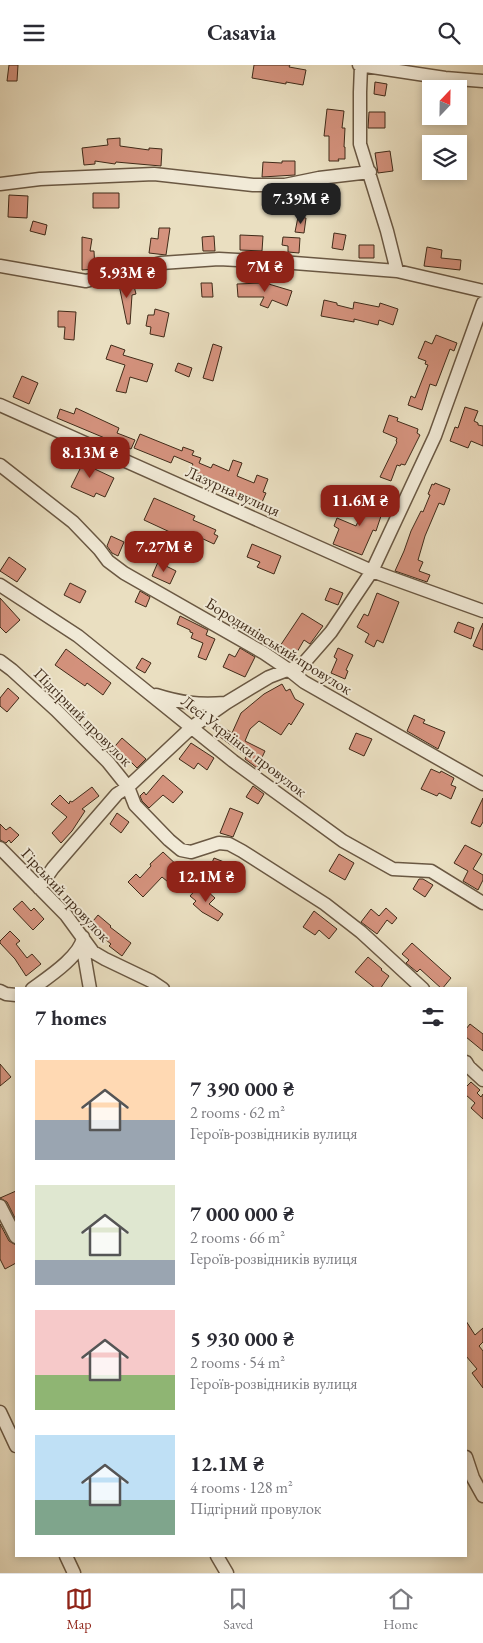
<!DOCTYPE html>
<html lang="en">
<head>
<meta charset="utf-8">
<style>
	:root { --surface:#fff; --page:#f7f7f7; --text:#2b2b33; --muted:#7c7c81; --line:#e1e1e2; --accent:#8f2418 }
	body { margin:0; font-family:"EB Garamond",serif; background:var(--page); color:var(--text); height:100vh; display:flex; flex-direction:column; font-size:19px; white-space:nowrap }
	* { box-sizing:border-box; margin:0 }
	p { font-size:16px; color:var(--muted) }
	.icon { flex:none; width:28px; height:28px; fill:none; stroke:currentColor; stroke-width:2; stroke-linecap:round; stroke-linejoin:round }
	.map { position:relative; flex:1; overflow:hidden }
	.drawer { position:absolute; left:15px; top:922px; width:452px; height:570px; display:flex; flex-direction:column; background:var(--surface); border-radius:0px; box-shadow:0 2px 8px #0003 }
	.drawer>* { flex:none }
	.needle { width:32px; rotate:22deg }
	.fabs { position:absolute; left:422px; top:15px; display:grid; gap:10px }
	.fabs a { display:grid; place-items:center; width:45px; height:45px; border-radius:0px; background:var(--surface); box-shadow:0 2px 8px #0003; font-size:25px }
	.price { position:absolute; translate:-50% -42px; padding:0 11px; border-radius:10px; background:var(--accent); color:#fff; font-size:16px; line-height:32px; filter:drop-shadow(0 1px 2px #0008) }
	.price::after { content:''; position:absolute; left:50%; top:30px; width:15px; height:11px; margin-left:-8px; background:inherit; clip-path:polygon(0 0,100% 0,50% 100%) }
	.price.current { background:#222; color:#fff }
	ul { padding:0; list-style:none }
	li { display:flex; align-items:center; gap:15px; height:125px; padding:0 20px }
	li span { display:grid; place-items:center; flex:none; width:140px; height:100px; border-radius:0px; color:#555 }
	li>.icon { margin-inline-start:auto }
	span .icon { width:60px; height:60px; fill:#fffc; stroke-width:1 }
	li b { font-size:21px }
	h2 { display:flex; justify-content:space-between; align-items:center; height:60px; padding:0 20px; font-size:21px }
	header { display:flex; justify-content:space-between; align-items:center; height:65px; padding:0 20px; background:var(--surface); font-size:22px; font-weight:700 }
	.tab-bar { display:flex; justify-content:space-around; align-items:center; height:70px; border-top:1px solid var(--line); background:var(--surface); font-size:14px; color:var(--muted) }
	.tab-bar a { display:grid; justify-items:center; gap:2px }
	.tab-bar .current { color:var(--accent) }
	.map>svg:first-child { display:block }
	.building { fill:#d4927d; stroke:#402b19 }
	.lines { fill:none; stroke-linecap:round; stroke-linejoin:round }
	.minor-casing { stroke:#6a5843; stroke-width:15 }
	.minor { stroke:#f1ead7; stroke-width:12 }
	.labels { text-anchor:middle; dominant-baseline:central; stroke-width:4; stroke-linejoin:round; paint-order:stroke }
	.street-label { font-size:16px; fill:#402b19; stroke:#f1ead7 }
</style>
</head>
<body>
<header><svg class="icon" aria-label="menu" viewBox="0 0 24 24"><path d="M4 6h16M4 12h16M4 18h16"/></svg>Casavia<svg class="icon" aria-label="search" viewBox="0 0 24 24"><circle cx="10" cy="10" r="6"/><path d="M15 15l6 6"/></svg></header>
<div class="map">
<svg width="483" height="1508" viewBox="0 0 483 1508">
	<rect width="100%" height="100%" fill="#eadfc1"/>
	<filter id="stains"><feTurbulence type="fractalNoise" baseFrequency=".004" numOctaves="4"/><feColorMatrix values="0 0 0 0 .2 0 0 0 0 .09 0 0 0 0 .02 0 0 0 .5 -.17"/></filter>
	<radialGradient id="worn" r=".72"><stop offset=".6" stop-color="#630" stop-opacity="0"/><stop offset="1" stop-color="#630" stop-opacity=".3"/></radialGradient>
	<path class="building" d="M9,0H18L17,16H7Z
		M254,0H290L289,2L306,5L303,20L286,17V19L252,13Z
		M375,17L387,19L385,31L374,29Z
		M327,44L344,46L342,63H345L344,82H345V94H338L339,96H329V71H324Z
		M369,47H385V63H368Z
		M120,73V81L149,85V83L162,84L161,101L116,97L115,99L95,96V99L84,100L82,83L108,80L107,74Z
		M390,86L393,106L378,108L375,88Z
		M282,96H295V110L262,112L263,97L282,98Z
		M93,128H119V143H93Z
		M9,130L28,131L27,153L8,152Z
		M298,152L306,153L304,168L295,167Z
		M33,156L47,160L45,170L30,166Z
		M159,163H170L166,190L149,188L151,173L158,174Z
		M334,168L346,170L343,185L332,183Z
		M240,170L263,171L262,186L240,185Z
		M214,171L215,186H203L202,172Z
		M82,172L92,174L90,186H94L95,204L82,205Z
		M283,172L300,173L299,188L288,187V181L282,180Z
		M359,180H374V193H359Z
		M427,182L442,185L441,193L461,195L460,205L424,201Z
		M133,217L136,229L132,230L130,259H127L119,220Z
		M262,217L292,226L287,241L272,235L268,243L260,240L264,232H238L237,219L261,218Z
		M201,218H212L213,232H202Z
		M324,235L337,238V240L353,244L354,237L379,242L380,238L398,244L393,260L379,255L378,260L354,254V257L321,251Z
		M155,244L169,248L164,272L150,269L151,262L146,261L148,250H154Z
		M58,246L76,247L74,275L64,274L65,262H58Z
		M436,270L457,278L454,286L450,284L436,321L430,319L422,345L408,340L411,331L415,333L428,300L425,299L426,296L418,293L425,276L432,279Z
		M213,279L222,282L213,316L203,313Z
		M111,280L125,285L123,290L153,299L147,317L130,312L126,328L116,326L125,300L106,294Z
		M178,298L192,303L189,312L175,306Z
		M22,311L38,318L29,339L13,332Z
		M465,342L478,346L474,356L478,358V360L483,361V381L471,376L468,383L450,376L455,362L458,363Z
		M76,343L119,363L117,368L135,375L131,384L57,353L60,344L74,349Z
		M389,350L398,353L397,356L418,364L417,368L420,370L405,400L401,399L400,401L397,400L391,416L380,412L397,377L396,376L397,373L383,367Z
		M140,369L182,386L183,382L194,386L192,390L201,393L199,398L211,403L213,399L229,406L233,395L242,398L237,411L254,418L257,410L268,414L263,427L266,428L260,442L235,431L236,427L223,422V420L207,413V412L190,405L193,399L174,391L171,398L134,383Z
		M72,391L85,397L84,399L114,413L105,432L96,428L94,432L71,422L80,404L69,399Z
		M435,418L450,424L444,440L439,438L425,471L418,495L423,497L419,506L430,510L427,517L395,506L404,486L411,466L421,446L423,447L430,430L428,429L432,419L434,420Z
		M370,430L386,436L376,466L373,465L362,490L333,479L339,464L334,461L337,453L356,461Z
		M154,433L195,451L193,455L216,465L214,469L218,471L214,479L188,467L185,474L144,455Z
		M111,471L124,477L118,491L112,488L107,481Z
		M252,479L281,491L274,509L257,502L260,497L247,492Z
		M9,492L26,504L17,517L0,506Z
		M158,497L176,506L170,519L152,511Z
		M70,518L86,526L80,538L64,530Z
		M330,523L343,528L338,540L325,535Z
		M140,526L150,532L146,542L135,537Z
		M377,528L399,537L383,578L377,575L374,582L365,577L369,569L357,562L364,549L368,551Z
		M0,533L20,555L6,568L0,562Z
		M302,548L323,561L310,579L304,575L293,594L289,595L276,587Z
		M180,551L208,565L206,570L215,574L206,595L198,592L203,578L191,573L193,568L190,567V565L177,559Z
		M458,557L474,563L471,574L454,567Z
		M483,558V585L473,581Z
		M240,583L255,592L245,612L223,602L229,589L235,592Z
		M338,583L353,590L346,605L348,606L345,614L331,608L337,594L334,592Z
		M66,584L111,618L103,630L87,618L85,621L55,600Z
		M142,593L151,598L145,608L136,603Z
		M282,619L286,626L290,624L295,634L304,639L291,660L289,658L281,670L259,656L250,664L245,676L265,686L257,703L245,694L246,691L220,672L226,664L232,668L241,648L264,629Z
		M8,623L19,633L7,647L0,641V633Z
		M414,650L425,655L423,658L445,667L438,684L407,666Z
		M356,668L372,674L364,691L349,684Z
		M122,673L146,694L137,703L125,691L123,693L121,691L117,696L110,687Z
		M191,678L214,693L207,705L198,698L194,704L179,694Z
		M431,704L440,708L441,706L454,713L451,720L456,722L451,734L439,728L437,731L421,724Z
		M163,710L183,727L173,738L163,730L149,743L142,736L140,731L144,727L146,730Z
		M253,721L264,729L258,739L246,732Z
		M92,722L99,731L82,744L85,746L72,766L61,778L52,768L67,752L51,739L60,730L69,739L70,736L72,737Z
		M483,733V757L480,762L471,758Z
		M230,743L243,748L233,772L220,768Z
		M117,748L129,757L121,768L110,759Z
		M0,759L6,765L10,762L19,770L11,778L9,775L6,778L0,775Z
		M465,780L482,789L473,804L483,810V815L478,825L463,816L468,806L454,798Z
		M163,787L180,803L168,817L162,812L143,832L128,817L136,809L140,813L151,801L150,799Z
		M339,789L354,798L345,815L329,806Z
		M214,793L229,799L227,803L242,810L238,819L208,807Z
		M419,814H423L433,820L425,832L413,824Z
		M200,820L215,833L209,839L223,849L218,856L202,847L193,839L196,836L190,831Z
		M22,836L31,846L34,843L44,854L33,865L13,844Z
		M386,843L397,853L392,859L387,855L377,869L361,857L371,844L379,851Z
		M314,846L337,864L329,874L319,865L315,870L303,862Z
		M98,850L111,861L110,862L131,878L122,891L109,881L111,879L89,861Z
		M10,866L20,876L16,879L27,893L32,889L41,899L26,911L15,894L0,878V876Z
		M412,878L451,913L442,924L420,904L417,907L406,898L409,895L402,889Z
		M368,892L382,904L381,905L389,911L380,924H376L355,907Z
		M470,959L483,969V986L466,972V964Z
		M0,999L11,1012L0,1021Z
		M471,1017L480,1025L477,1028L481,1032L483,1029V1054L471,1043L475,1038L466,1030V1022Z
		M16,1126V1155L7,1137L0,1133Z
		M0,1159L9,1176L16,1180V1198L5,1204L0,1194Z
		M466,1256L475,1270L483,1263V1277L479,1281L483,1286V1323L472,1308L477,1304L466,1291Z"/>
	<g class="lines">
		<defs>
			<path id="minor" d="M359,0L445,13L483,16
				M361,1L360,27V79L387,166L397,206
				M0,119L40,114L154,109L253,120H285L319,113L370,107
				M0,201L86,216L161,198L219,194L294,198L397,206L483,226
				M0,340L372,506L483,546
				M0,400L73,457L99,484L108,496L124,508L264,588L289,605L304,617L483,719
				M0,520L78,571L233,696L343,776L393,804L431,806L483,838
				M0,596L12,605L56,645L108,697L128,722L135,740L169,775L181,785L191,787L219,778L229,779L242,786L325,839L361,867L423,924
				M156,630C181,638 199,640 225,638
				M0,783L66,850L93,887L105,894L151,916L163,924
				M39,823L53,803L117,729L128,722L192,662L226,638L269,612L303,599L331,567L372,506L435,371L483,238
				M82,878L90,924
				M32,924C47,913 81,891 83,872
				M0,926L6,929L16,930
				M466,997L469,1002L483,1015
				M0,1141L16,1172
				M0,1347L16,1381
				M466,1392L473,1413L483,1431
				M66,1491L74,1508
				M217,1491L227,1508"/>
		</defs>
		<use href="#minor" class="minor-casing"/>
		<use href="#minor" class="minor"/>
	</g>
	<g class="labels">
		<g class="street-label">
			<text transform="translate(233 426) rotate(24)">Лазурна вулиця</text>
			<text transform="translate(279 581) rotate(32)">Бородинівський провулок</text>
			<text transform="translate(83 652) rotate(45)">Підгірний провулок</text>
			<text transform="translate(244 681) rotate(38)">Лесі Українки провулок</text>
			<text transform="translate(66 830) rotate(47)">Гірський провулок</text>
		</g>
	</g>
	<rect width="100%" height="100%" filter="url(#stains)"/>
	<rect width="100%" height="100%" fill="url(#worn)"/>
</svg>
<div class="fabs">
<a><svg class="needle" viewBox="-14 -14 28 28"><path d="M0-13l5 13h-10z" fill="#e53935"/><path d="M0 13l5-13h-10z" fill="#7c7c81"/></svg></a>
<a><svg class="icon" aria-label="layers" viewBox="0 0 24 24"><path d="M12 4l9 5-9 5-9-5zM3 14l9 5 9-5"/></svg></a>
</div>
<b class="price current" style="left:301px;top:160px">7.39M ₴</b>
<b class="price" style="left:265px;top:228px">7M ₴</b>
<b class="price" style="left:127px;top:234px">5.93M ₴</b>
<b class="price" style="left:90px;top:414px">8.13M ₴</b>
<b class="price" style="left:360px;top:462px">11.6M ₴</b>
<b class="price" style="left:164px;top:508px">7.27M ₴</b>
<b class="price" style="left:206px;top:838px">12.1M ₴</b>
<section class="drawer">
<h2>7 homes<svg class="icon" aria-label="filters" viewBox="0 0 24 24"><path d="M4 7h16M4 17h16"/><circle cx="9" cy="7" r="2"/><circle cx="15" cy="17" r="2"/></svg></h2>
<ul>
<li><span style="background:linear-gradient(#ffd9b3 60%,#9aa5b1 0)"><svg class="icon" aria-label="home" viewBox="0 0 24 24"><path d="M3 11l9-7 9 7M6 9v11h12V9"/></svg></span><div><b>7 390 000 ₴</b><p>2 rooms · 62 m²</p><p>Героїв-розвідників вулиця</p></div></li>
<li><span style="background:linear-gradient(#dfe7d0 75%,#9aa5b1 0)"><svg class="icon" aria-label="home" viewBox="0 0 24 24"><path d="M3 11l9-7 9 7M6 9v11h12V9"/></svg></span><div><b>7 000 000 ₴</b><p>2 rooms · 66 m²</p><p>Героїв-розвідників вулиця</p></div></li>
<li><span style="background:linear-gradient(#f6c9c9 65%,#8fb573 0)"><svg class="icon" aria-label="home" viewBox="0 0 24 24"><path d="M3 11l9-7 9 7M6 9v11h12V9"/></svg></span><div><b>5 930 000 ₴</b><p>2 rooms · 54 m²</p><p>Героїв-розвідників вулиця</p></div></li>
<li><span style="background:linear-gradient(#bfe0f5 65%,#7fa58c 0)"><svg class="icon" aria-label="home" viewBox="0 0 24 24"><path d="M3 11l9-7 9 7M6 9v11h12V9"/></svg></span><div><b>12.1M ₴</b><p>4 rooms · 128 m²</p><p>Підгірний провулок</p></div></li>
</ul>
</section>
</div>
<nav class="tab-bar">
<a class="current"><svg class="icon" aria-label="map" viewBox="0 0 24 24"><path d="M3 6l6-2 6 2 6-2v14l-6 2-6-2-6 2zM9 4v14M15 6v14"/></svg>Map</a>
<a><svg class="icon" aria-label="saved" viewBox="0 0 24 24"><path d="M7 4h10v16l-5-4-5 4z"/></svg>Saved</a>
<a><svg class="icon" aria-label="home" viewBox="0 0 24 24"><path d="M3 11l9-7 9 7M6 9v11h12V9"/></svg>Home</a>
</nav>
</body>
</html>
